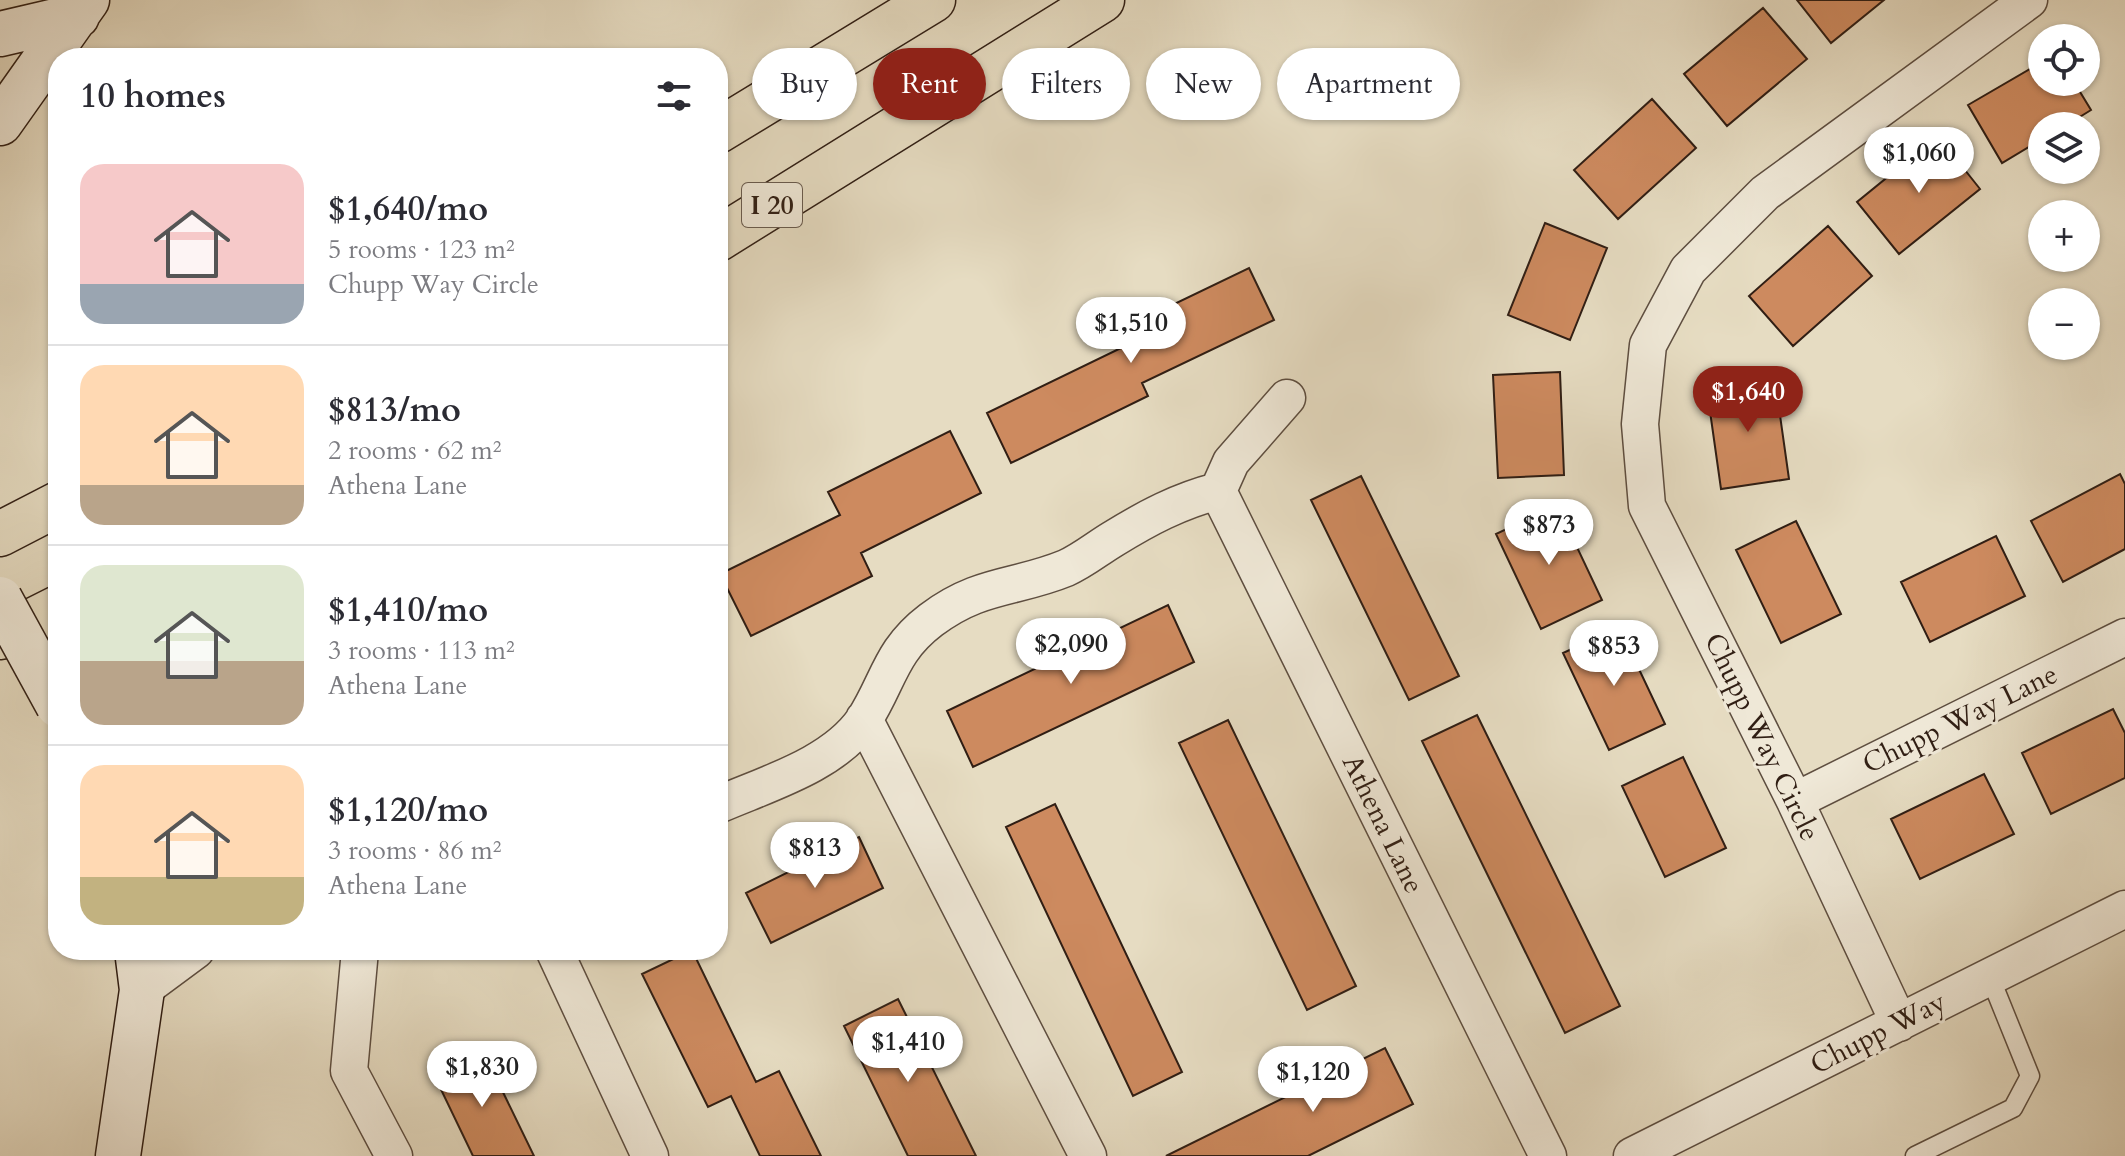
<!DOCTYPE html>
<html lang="en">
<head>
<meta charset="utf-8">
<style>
	:root { --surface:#fff; --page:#f2f2f3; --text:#2b2b33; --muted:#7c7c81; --line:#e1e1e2; --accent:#8f2418 }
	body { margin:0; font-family:Cardo,serif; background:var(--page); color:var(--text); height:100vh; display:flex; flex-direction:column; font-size:30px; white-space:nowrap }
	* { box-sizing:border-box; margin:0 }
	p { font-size:26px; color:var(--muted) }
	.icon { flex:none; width:44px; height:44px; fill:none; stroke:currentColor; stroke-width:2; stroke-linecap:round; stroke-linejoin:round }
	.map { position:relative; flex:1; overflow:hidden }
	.sheet { position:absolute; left:48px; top:48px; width:680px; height:912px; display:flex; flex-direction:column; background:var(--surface); border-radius:32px; box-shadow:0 2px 6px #0004 }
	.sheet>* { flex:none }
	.hud { position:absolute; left:752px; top:48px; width:760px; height:72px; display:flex; gap:16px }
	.controls { position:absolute; left:2028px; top:24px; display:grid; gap:16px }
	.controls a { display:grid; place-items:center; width:72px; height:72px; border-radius:50%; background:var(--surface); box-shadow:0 2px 6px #0004; font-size:40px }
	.price { position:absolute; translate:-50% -68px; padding:0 18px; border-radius:28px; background:#fff; color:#222; font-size:26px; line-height:52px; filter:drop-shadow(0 2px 4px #0008) }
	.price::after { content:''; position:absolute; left:50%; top:48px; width:24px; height:18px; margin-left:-12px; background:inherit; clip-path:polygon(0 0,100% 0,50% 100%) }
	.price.on { background:var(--accent); color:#fff }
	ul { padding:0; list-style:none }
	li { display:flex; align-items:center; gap:24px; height:200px; padding:0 32px }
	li+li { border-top:2px solid var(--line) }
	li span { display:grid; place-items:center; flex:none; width:224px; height:160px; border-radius:24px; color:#555 }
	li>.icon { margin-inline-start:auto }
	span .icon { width:96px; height:96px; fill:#fffc; stroke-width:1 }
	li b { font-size:34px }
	h2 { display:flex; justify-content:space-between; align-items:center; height:96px; padding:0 32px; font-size:34px }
	.tag { padding:0 28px; border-radius:36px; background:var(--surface); box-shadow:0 2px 6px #0004; font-size:28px; line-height:72px }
	.tag.on { background:var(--accent); color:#fff }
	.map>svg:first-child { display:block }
	.building { fill:#cd8a5f; stroke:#301e14; stroke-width:2 }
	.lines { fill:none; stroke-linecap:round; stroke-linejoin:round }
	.lane-casing { stroke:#5e4e40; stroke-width:21 }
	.street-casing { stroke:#5e4e40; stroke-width:39 }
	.secondary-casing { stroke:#301e14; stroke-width:47 }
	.highway-casing { stroke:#301e14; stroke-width:47 }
	.lane { stroke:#efe8d7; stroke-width:18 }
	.street { stroke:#efe8d7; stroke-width:36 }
	.secondary { stroke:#efe8d7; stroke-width:44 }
	.highway { stroke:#e6dcc2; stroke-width:44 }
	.secondary-bridge-casing { stroke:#301e14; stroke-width:47; stroke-linecap:butt }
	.secondary-bridge { stroke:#efe8d7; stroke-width:44 }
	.labels { text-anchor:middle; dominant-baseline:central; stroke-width:6; stroke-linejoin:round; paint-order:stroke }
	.shield { fill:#efe8d7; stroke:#695b4e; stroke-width:2 }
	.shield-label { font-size:26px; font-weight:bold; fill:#301e14 }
	.street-label { font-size:28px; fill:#301e14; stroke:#efe8d7 }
</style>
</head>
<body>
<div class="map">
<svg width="2125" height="1156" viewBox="0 0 2125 1156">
	<rect width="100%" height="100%" fill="#e6dcc2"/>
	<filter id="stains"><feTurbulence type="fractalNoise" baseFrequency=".0025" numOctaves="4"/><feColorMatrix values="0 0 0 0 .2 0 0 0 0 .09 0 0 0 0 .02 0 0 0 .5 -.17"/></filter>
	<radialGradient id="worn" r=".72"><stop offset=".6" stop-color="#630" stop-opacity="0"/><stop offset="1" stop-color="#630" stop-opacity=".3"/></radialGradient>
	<path class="building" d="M1797,0H1884L1831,43Z
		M1763,8L1807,59L1727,126L1684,74Z
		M2042,62V82H2074L2091,110L2065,126H2042V139L2002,163L1968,105Z
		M1652,99L1696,148L1618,219L1574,170Z
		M1938,136L1980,189L1899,254L1857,202Z
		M1545,223L1607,248L1570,340L1508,315Z
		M1828,226L1872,276L1793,346L1749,296Z
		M1249,268L1274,320L1142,383L1148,396L1011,463L987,413L1121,348L1114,333Z
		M1560,372L1564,475L1498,478L1493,375Z
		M1775,380L1789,479L1721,489L1707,390Z
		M950,431L981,493L861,553L872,576L751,636L720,574L840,515L828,492Z
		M2120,474L2125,484V549L2063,582L2031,521Z
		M1361,476L1459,676L1409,700L1311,500Z
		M1557,505L1602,600L1541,629L1496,534Z
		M1796,521L1841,614L1781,643L1736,550Z
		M1996,536L2025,596L1930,642L1901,582Z
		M1168,605L1194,662L973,767L947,711Z
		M1619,627L1665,724L1609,750L1563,653Z
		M2113,709L2125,733V778L2051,814L2022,753Z
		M1477,715L1620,1006L1565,1033L1422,741Z
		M1228,720L1356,986L1307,1010L1179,743Z
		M1683,757L1726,848L1665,877L1622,786Z
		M1984,774L2014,834L1920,879L1891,819Z
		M1055,804L1182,1072L1133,1096L1006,827Z
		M859,837L883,888L771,943L746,893Z
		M692,950L756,1082L779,1071L821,1156H760L731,1096L708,1107L642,974Z
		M898,999L976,1156H908L844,1026Z
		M1385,1048L1413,1104L1308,1156H1166Z
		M483,1051L534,1156H473L434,1075Z"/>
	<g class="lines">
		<defs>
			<path id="lane" d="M1915,1156L2013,1108L2030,1076L1990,977"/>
			<path id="street" d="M1218,491L1548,1156
				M864,719L1088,1156
				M1795,801L2125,637
				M718,805C766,784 833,765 864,720C889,681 890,651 931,620C980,583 1015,589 1066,568C1082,561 1098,548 1113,539C1147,518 1179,501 1218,491L1231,462L1287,398
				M360,950L349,1071L394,1156
				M554,950L650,1156
				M142,990L196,950
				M1899,1023L1795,801L1647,506L1640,424L1648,345L1688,270L1765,193L2029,0
				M1632,1156L2125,909"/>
			<path id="secondary" d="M0,34L77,16
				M0,123L87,0
				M118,1156L142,990L137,950"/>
			<path id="highway" d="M718,131L933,0
				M718,239L1102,0
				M0,534L58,504
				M0,637L58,608"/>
		</defs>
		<use href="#lane" class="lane-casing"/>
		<use href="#street" class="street-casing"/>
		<use href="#secondary" class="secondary-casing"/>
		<use href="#highway" class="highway-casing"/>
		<use href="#lane" class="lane"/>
		<use href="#street" class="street"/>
		<use href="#secondary" class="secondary"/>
		<use href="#highway" class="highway"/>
		<defs>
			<path id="secondary-bridge" d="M0,599L58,705"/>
		</defs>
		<use href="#secondary-bridge" class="secondary-bridge-casing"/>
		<use href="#secondary-bridge" class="secondary-bridge"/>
	</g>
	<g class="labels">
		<rect class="shield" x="742" y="183" width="60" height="44" rx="6"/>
		<g class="shield-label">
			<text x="772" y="205">I 20</text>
		</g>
		<g class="street-label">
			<text transform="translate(1960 719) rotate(-26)">Chupp Way Lane</text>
			<text transform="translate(1762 737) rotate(64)">Chupp Way Circle</text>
			<text transform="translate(1383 824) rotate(64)">Athena Lane</text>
			<text transform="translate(1878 1033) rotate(-27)">Chupp Way</text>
		</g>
	</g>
	<rect width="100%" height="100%" filter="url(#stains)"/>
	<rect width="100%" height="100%" fill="url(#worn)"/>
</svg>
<div class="controls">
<a><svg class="icon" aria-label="locate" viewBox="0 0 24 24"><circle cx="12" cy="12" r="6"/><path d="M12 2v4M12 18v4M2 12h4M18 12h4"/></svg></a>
<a><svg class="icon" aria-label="layers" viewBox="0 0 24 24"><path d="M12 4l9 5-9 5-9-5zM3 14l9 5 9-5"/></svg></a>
<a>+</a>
<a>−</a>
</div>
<b class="price" style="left:1919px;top:195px">$1,060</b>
<b class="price" style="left:1131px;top:365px">$1,510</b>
<b class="price on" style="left:1748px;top:434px">$1,640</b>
<b class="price" style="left:1549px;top:567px">$873</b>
<b class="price" style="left:1071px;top:686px">$2,090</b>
<b class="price" style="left:1614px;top:688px">$853</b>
<b class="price" style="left:815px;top:890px">$813</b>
<b class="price" style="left:908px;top:1084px">$1,410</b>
<b class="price" style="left:482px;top:1109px">$1,830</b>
<b class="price" style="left:1313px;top:1114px">$1,120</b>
<div class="hud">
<a class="tag">Buy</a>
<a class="tag on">Rent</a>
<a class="tag">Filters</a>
<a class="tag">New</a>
<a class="tag">Apartment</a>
</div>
<section class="sheet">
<h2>10 homes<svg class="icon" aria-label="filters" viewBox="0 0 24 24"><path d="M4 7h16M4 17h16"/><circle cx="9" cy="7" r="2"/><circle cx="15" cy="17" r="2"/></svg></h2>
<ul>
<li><span style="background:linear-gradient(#f6c9c9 75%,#9aa5b1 0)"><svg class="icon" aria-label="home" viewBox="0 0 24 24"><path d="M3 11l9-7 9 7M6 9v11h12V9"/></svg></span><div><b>$1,640/mo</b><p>5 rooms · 123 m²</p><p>Chupp Way Circle</p></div></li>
<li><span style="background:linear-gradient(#ffd9b3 75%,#b9a48a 0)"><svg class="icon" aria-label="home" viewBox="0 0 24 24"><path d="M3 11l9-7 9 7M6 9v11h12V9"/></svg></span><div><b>$813/mo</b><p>2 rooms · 62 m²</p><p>Athena Lane</p></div></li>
<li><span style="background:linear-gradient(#dfe7d0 60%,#b9a48a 0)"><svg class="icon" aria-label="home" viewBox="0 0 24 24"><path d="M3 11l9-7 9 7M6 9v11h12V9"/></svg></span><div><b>$1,410/mo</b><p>3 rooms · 113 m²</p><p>Athena Lane</p></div></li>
<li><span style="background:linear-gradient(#ffd9b3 70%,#c2b280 0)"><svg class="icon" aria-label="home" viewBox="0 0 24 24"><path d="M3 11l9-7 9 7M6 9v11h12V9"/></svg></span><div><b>$1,120/mo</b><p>3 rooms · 86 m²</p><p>Athena Lane</p></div></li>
</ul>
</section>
</div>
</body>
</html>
